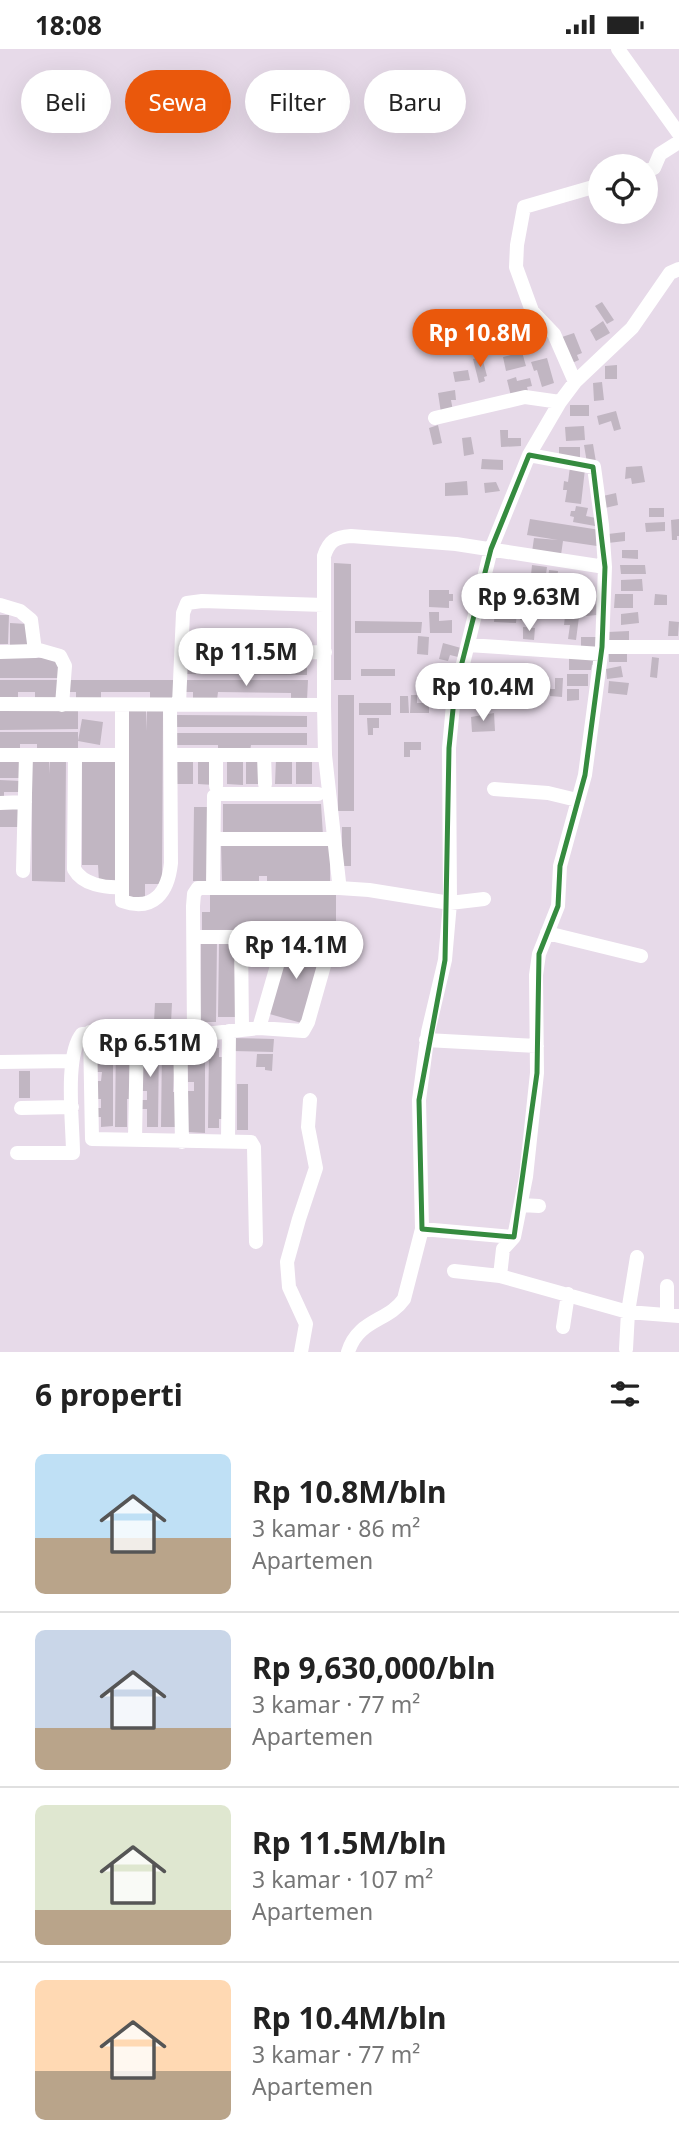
<!DOCTYPE html>
<html lang="id">
<head>
<meta charset="utf-8">
<style>
	:root { --surface:#fff; --page:#f2f2f2; --text:#222; --muted:#767676; --line:#e0e0e0; --accent:#ea580c }
	body { margin:0; font-family:"Noto Sans",sans-serif; background:var(--page); color:var(--text); height:100vh; display:flex; flex-direction:column; font-size:26px; white-space:nowrap }
	* { box-sizing:border-box; margin:0 }
	p { font-size:23px; color:var(--muted) }
	.icon { flex:none; width:38px; height:38px; fill:none; stroke:currentColor; stroke-width:2; stroke-linecap:round; stroke-linejoin:round }
	.map { position:relative; height:1303px; overflow:hidden }
	.drawer { display:flex; flex-direction:column; background:var(--surface); flex:1 }
	.drawer>* { flex:none }
	.banner { position:absolute; left:21px; top:21px; width:637px; height:63px; display:flex; gap:14px }
	.tools { position:absolute; left:588px; top:105px; display:grid; gap:14px }
	.tools a { display:grid; place-items:center; width:70px; height:70px; border-radius:50%; background:var(--surface); box-shadow:0 7px 28px #0002; font-size:35px }
	.price { position:absolute; translate:-50% -60px; padding:0 16px; border-radius:24px; background:#fff; color:#222; font-size:23px; line-height:46px; filter:drop-shadow(0 2px 4px #0008) }
	.price::after { content:''; position:absolute; left:50%; top:42px; width:21px; height:16px; margin-left:-10px; background:inherit; clip-path:polygon(0 0,100% 0,50% 100%) }
	.price.current { background:var(--accent); color:#fff }
	ul { padding:0; list-style:none }
	li { display:flex; align-items:center; gap:21px; height:175px; padding:0 35px }
	li+li { border-top:2px solid var(--line) }
	li span { display:grid; place-items:center; flex:none; width:196px; height:140px; border-radius:10px; color:#555 }
	li>.icon { margin-inline-start:auto }
	span .icon { width:84px; height:84px; fill:#fffc; stroke-width:1 }
	li b { font-size:30px }
	h2 { display:flex; justify-content:space-between; align-items:center; height:84px; padding:0 35px; font-size:30px }
	.pill { padding:0 24px; border-radius:32px; background:var(--surface); box-shadow:0 7px 28px #0002; font-size:24px; line-height:63px }
	.pill.current { background:var(--accent); color:#fff }
	.status { display:flex; justify-content:space-between; align-items:center; height:49px; padding:0 35px; background:var(--surface); direction:ltr }
	.status svg { height:19px; fill:currentColor }
	.map>svg:first-child { display:block }
	.building { fill:#c1b6c2 }
	.lines { fill:none; stroke-linecap:round; stroke-linejoin:round }
	.minor { stroke:#fff; stroke-width:14 }
	.marked { fill:none; stroke:#358b3f; stroke-width:5; stroke-linejoin:round }
</style>
</head>
<body>
<div class="status"><b>18:08</b><svg viewBox="0 0 49 12"><path d="M0 12V9h3v3zM5 12V6h3v6zM10 12V3h3v9zM15 12V0h3v12zM26 1h20v11H26zM47 4h2v5h-2z"/></svg></div>
<div class="map">
<svg width="679" height="1303" viewBox="0 0 679 1303">
	<rect width="100%" height="100%" fill="#e7dae9"/>
	<path class="building" d="M602,253L614,271L607,275L595,257Z
		M603,272L610,284L596,292L590,281Z
		M513,282L517,291L500,297L497,288Z
		M574,284L582,304L577,306L579,311L572,314L562,288Z
		M522,303L526,317L506,322L503,308Z
		M482,308L487,327L484,328L485,332L479,334L473,310Z
		M547,309L554,334L542,338L537,321L534,322L531,313Z
		M617,316V330H605V317Z
		M468,321L470,331L455,333L453,323Z
		M516,328L517,332L530,329L532,337L527,338L528,342L511,347L507,331Z
		M602,333L604,351L594,352L593,334Z
		M455,341L456,351H451L453,362L441,364L438,344Z
		M570,356H589V367H570Z
		M616,362L621,380L614,382L611,372L599,376L597,367Z
		M438,376L442,394L433,396L429,379Z
		M584,377L585,391L566,392L565,378Z
		M500,381H508V389H521V397L501,398Z
		M471,388L474,405L464,407L462,389Z
		M593,395L596,413L587,414L584,396Z
		M559,398H580V411H559Z
		M482,410L503,411V421L481,420Z
		M642,417L645,433L632,435L631,429L625,430L626,418Z
		M570,418L585,420L581,455L565,453L567,441H563L564,432L568,433Z
		M467,432L468,446L445,447V434Z
		M496,433L500,442L485,444L484,434Z
		M616,444L618,456L605,459L603,447Z
		M576,457L588,459L586,467L596,469L595,477L573,473L574,468L570,467L571,462H575Z
		M649,459H664V468H649Z
		M530,470L600,481L597,497L563,492L561,506L532,503L534,489L558,491L527,486Z
		M679,470V487H677V491H672L671,471Z
		M665,473V482L646,483L645,474Z
		M625,483V492L608,494V485Z
		M622,501H638V510L622,509Z
		M334,514L351,515V631H334Z
		M532,516L547,518L543,547L529,546Z
		M620,516H645L646,525H621Z
		M549,521L558,522L555,549L546,548Z
		M568,530H588V546L567,545Z
		M642,530L643,542H621V531Z
		M513,531L520,532L518,548L499,546L500,534L513,535Z
		M429,541H449V545H453V552H449V559L429,558Z
		M615,545H633V559H614Z
		M655,545L667,546V556H654Z
		M500,549L518,550L517,560L500,559Z
		M522,551H531L529,572L520,571Z
		M534,551L543,552L541,570L533,569Z
		M596,555L597,566L586,567L585,556Z
		M495,561L517,563L516,574L494,573Z
		M429,563H439V572L452,571V584H430Z
		M638,563L639,574L621,576V565Z
		M0,566H9L8,595H0Z
		M565,567L579,568L576,591L568,590L570,576H564Z
		M355,572L422,573L421,584H355Z
		M669,572L679,573L678,587H668Z
		M10,574L27,575V599H10Z
		M523,578L535,579L534,591L523,590Z
		M629,582V595L609,596L608,583Z
		M418,587L429,588L428,606L417,605Z
		M581,588H597V599L581,603Z
		M443,594L461,599L458,608L450,606L448,612L439,610Z
		M609,602H627V613H609Z
		M652,608L659,609L657,629L650,628Z
		M0,609H59V629H0Z
		M569,609H597V616H592L591,621H569Z
		M184,613L307,614V626L184,625Z
		M621,617L623,628L607,630L606,620Z
		M361,620H395V627H361Z
		M567,625H588V637H567Z
		M555,629H563L562,648L550,647V640H555Z
		M0,631H60V651H35V643H18V651H0Z
		M68,631H175V651L150,650V643H101V650H76V643H68Z
		M185,631H308L307,651H291V644L218,643L217,651L193,650V643H185Z
		M609,632L629,634L627,646L608,644Z
		M497,638H511V659L481,660V646L497,645Z
		M567,640H579V651L567,652Z
		M338,646H354V762H338Z
		M411,646H417V654H429V664H410Z
		M400,647H408L409,664H400Z
		M359,654H391V666H359Z
		M0,661H78V680L0,681Z
		M129,661H146V682L147,661H163L162,835H145V851H129Z
		M494,664L495,682L472,683L471,668Z
		M176,666L307,667V678H176Z
		M367,669H379V679H373V686H368Z
		M82,670L103,673L100,696L78,692Z
		M0,683H78V702L37,703V695H20V703H0Z
		M176,684H307V696H251L250,702H218V696H177Z
		M404,693H421V701H410V708H404Z
		M0,709L20,710V729H0Z
		M32,709H49V725L50,709H66L65,833L32,832Z
		M82,709H116L115,833H99L98,816H82Z
		M177,710H193V735H177Z
		M276,710H292V735H275Z
		M296,710L312,711V735H296Z
		M198,711H214V736L198,735Z
		M227,711H243V736L227,735Z
		M246,711H262V735H246Z
		M0,731L21,732V743H4V751H0Z
		M223,755H321L323,787H223Z
		M194,758H210L209,832H193Z
		M0,759H21V778H0Z
		M342,778H351V817H342Z
		M221,793H330V832H267V827H259V832H222Z
		M210,843H336V883H273V878H265V883H202V863H210Z
		M288,890L327,901L305,975L266,964Z
		M201,891H217L216,973H200Z
		M219,894H236L235,968H218Z
		M155,954H172L171,974L154,973Z
		M102,988H113V1077L101,1078V1068H95L94,1059H101V1050H95V1032H101L102,1023H95V997H102Z
		M116,988H127V997L134,998L133,1050H127V1078H115Z
		M141,989H159L158,1078H147V1060H141V1051H147V1042H141Z
		M232,989L274,990L273,1003L232,1002Z
		M162,998L179,999V1025H174L173,1043H179V1078H161Z
		M188,999H205V1084L187,1083V1042H194V1033H188Z
		M209,999H219V1008H226L225,1070H219V1079H208Z
		M257,1005H273L272,1022L265,1021V1018H256Z
		M19,1022H30V1049H19Z
		M237,1035H248V1081H237Z"/>
	<g class="lines">
		<path class="minor" d="M618,0L679,85
			M646,122L654,119L660,105L679,93
			M575,333L554,285L532,262L516,218L517,196L524,158L600,136
			M435,369L525,348L560,353
			M529,406L594,418L602,476L605,518
			M0,556L20,562L31,571L35,602L39,601L60,607L65,617L62,656
			M468,596L601,605
			M602,598H679
			M0,603L35,602
			M182,605L325,603
			M0,655L324,656V507C329,492 335,488 351,487L456,495L605,518L602,598L585,726L560,817L558,857L539,905L536,926L537,1024L526,1128L514,1188L503,1200L500,1227L628,1263L679,1267
			M179,655L183,564L187,554L202,552L324,556
			M324,656L325,706L339,833
			M0,706H121
			M75,706L74,820C83,836 105,839 122,838V656
			M171,706H325
			M216,706V737
			M264,706L265,735
			M494,740L548,744L577,751
			M0,754L25,753
			M214,790H327
			M23,822L26,706
			M122,838V852C154,863 168,843 171,814L170,656
			M213,838L214,747L217,745H318
			M547,884L641,907
			M241,889L242,980
			M259,979L285,889
			M90,983L92,1090L251,1093L254,1098L256,1193
			M194,984L205,985L259,979L303,982L308,973L331,892L327,888H194
			M180,986L182,1093
			M426,991L537,997
			M0,1013L72,1012
			M21,1059L72,1058
			M135,1090L137,983
			M228,1092L229,982
			M17,1104H73C73,1075 64,1007 82,985L137,983L180,986L194,984L193,857L194,845L198,839H339L369,841L450,854L484,850
			M521,1156L539,1157
			M422,1180L514,1188
			M454,1222L500,1227
			M667,1237V1265
			M563,1278L568,1245
			M626,1300L628,1263L637,1208
			M301,1303L306,1275L289,1238L287,1213L299,1170L316,1119L308,1078L310,1051
			M348,1303C358,1270 388,1273 404,1250L422,1180L419,1051L428,983L445,911L450,854L449,699L453,656L491,500L529,406L560,353L575,333L632,279L670,224L679,220"/>
	</g>
	<path class="marked" d="M529,406L593,418L605,518L602,598L585,726L560,817L558,857L539,905L537,1024L514,1188L422,1180L419,1051L445,911L449,699L455,641L491,500Z"/>
</svg>
<div class="tools">
<a><svg class="icon" aria-label="locate" viewBox="0 0 24 24"><circle cx="12" cy="12" r="6"/><path d="M12 2v4M12 18v4M2 12h4M18 12h4"/></svg></a>
</div>
<b class="price current" style="left:480px;top:320px">Rp 10.8M</b>
<b class="price" style="left:529px;top:584px">Rp 9.63M</b>
<b class="price" style="left:246px;top:639px">Rp 11.5M</b>
<b class="price" style="left:483px;top:674px">Rp 10.4M</b>
<b class="price" style="left:296px;top:932px">Rp 14.1M</b>
<b class="price" style="left:150px;top:1030px">Rp 6.51M</b>
<div class="banner">
<a class="pill">Beli</a>
<a class="pill current">Sewa</a>
<a class="pill">Filter</a>
<a class="pill">Baru</a>
</div>
</div>
<section class="drawer">
<h2>6 properti<svg class="icon" aria-label="filters" viewBox="0 0 24 24"><path d="M4 7h16M4 17h16"/><circle cx="9" cy="7" r="2"/><circle cx="15" cy="17" r="2"/></svg></h2>
<ul>
<li><span style="background:linear-gradient(#bfe0f5 60%,#b9a48a 0)"><svg class="icon" aria-label="home" viewBox="0 0 24 24"><path d="M3 11l9-7 9 7M6 9v11h12V9"/></svg></span><div><b>Rp 10.8M/bln</b><p>3 kamar · 86 m²</p><p>Apartemen</p></div></li>
<li><span style="background:linear-gradient(#c9d6e8 70%,#b9a48a 0)"><svg class="icon" aria-label="home" viewBox="0 0 24 24"><path d="M3 11l9-7 9 7M6 9v11h12V9"/></svg></span><div><b>Rp 9,630,000/bln</b><p>3 kamar · 77 m²</p><p>Apartemen</p></div></li>
<li><span style="background:linear-gradient(#dfe7d0 75%,#b9a48a 0)"><svg class="icon" aria-label="home" viewBox="0 0 24 24"><path d="M3 11l9-7 9 7M6 9v11h12V9"/></svg></span><div><b>Rp 11.5M/bln</b><p>3 kamar · 107 m²</p><p>Apartemen</p></div></li>
<li><span style="background:linear-gradient(#ffd9b3 65%,#b9a48a 0)"><svg class="icon" aria-label="home" viewBox="0 0 24 24"><path d="M3 11l9-7 9 7M6 9v11h12V9"/></svg></span><div><b>Rp 10.4M/bln</b><p>3 kamar · 77 m²</p><p>Apartemen</p></div></li>
</ul>
</section>
</body>
</html>
